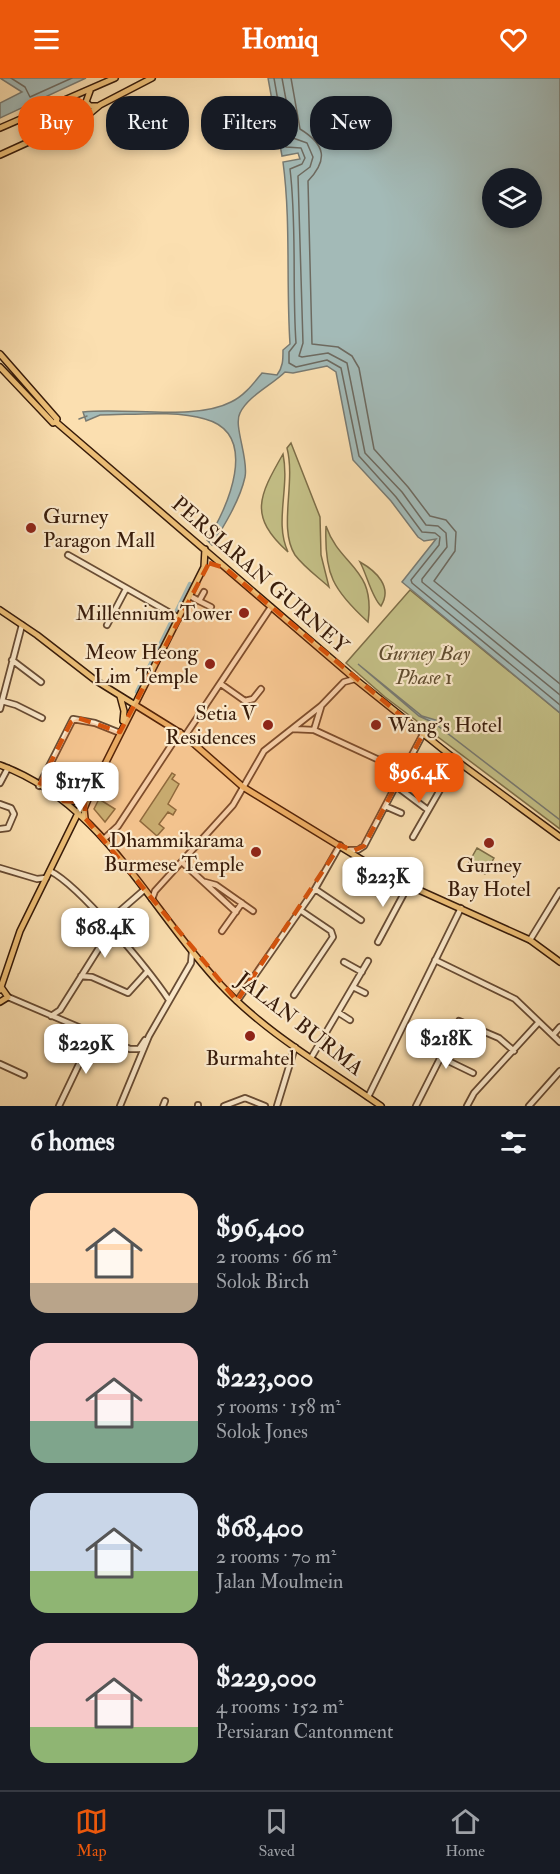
<!DOCTYPE html>
<html lang="en">
<head>
<meta charset="utf-8">
<style>
	:root { --surface:#171b24; --page:#20242c; --text:#f1f3f6; --muted:#9ea1a6; --line:#363941; --accent:#ea580c }
	body { margin:0; font-family:"IM FELL Double Pica",serif; background:var(--page); color:var(--text); height:100vh; display:flex; flex-direction:column; font-size:22px; white-space:nowrap }
	* { box-sizing:border-box; margin:0 }
	p { font-size:20px; color:var(--muted) }
	.icon { flex:none; width:33px; height:33px; fill:none; stroke:currentColor; stroke-width:2; stroke-linecap:round; stroke-linejoin:round }
	.map { position:relative; height:1028px; overflow:hidden }
	.panel { display:flex; flex-direction:column; background:var(--surface); flex:1 }
	.panel>* { flex:none }
	.hud { position:absolute; left:18px; top:18px; width:525px; height:54px; display:flex; gap:12px }
	.controls { position:absolute; left:482px; top:90px; display:grid; gap:12px }
	.controls a { display:grid; place-items:center; width:60px; height:60px; border-radius:50%; background:var(--surface); box-shadow:0 3px 9px #0003; font-size:30px }
	.price { position:absolute; translate:-50% -51px; padding:0 14px; border-radius:12px; background:#fff; color:#222; font-size:20px; line-height:39px; filter:drop-shadow(0 2px 3px #0008) }
	.price::after { content:''; position:absolute; left:50%; top:36px; width:18px; height:14px; margin-left:-9px; background:inherit; clip-path:polygon(0 0,100% 0,50% 100%) }
	.price.on { background:var(--accent); color:#fff }
	ul { padding:0; list-style:none }
	li { display:flex; align-items:center; gap:18px; height:150px; padding:0 30px }
	li span { display:grid; place-items:center; flex:none; width:168px; height:120px; border-radius:18px; color:#555 }
	li>.icon { margin-inline-start:auto }
	span .icon { width:72px; height:72px; fill:#fffc; stroke-width:1 }
	li b { font-size:26px }
	h2 { display:flex; justify-content:space-between; align-items:center; height:72px; padding:0 30px; font-size:26px }
	.chip { padding:0 21px; border-radius:24px; background:var(--surface); box-shadow:0 3px 9px #0003; font-size:21px; line-height:54px }
	.chip.on { background:var(--accent); color:#fff }
	header { display:flex; justify-content:space-between; align-items:center; height:78px; padding:0 30px; background:var(--accent); color:#fff; font-size:27px; font-weight:800 }
	.tab-bar { display:flex; justify-content:space-around; align-items:center; height:84px; border-top:2px solid var(--line); background:var(--surface); font-size:16px; color:var(--muted) }
	.tab-bar a { display:grid; justify-items:center; gap:3px }
	.tab-bar .on { color:var(--accent) }
	.map>svg:first-child { display:block }
	.green { fill:#c4c087; stroke:#7e6e48; stroke-width:1.5 }
	.water { fill:#a3bab7; stroke:#787a72; stroke-width:1.5; fill-rule:evenodd }
	.lines { fill:none; stroke-linecap:round; stroke-linejoin:round }
	.shore { stroke:#6d6a60; stroke-width:1.5 }
	.stream { stroke:#787a72; stroke-width:1.5 }
	.canal { stroke:#a3bab7; stroke-width:4.5 }
	.minor-casing { stroke:#684c34; stroke-width:8 }
	.major-casing { stroke:#371b0a; stroke-width:8 }
	.minor { stroke:#fceacc; stroke-width:4.5 }
	.major { stroke:#eec078; stroke-width:5 }
	.marked { fill:#d6530c; fill-opacity:0.2; stroke:#d6530c; stroke-width:4.5; stroke-dasharray:12 8; stroke-linejoin:round }
	.poi-dot { fill:#8f2418; stroke:#fceacc; stroke-width:2 }
	.labels { text-anchor:middle; dominant-baseline:central; stroke-width:4.5; stroke-linejoin:round; paint-order:stroke }
	.poi-label { font-size:21px; fill:#371b0a; stroke:#fceacc; text-anchor:end }
	.street-label { font-size:21px; fill:#371b0a; stroke:#fceacc }
	.park-label { font-size:21px; font-style:italic; fill:#614d30; stroke:#fceacc }
</style>
</head>
<body>
<header><svg class="icon" aria-label="menu" viewBox="0 0 24 24"><path d="M4 6h16M4 12h16M4 18h16"/></svg>Homiq<svg class="icon" aria-label="heart" viewBox="0 0 24 24"><path d="M12 20l-8-8c-3-5 5-10 8-4 3-6 11-1 8 4z"/></svg></header>
<div class="map">
<svg width="560" height="1028" viewBox="0 0 560 1028">
	<rect width="100%" height="100%" fill="#fbdfb0"/>
	<filter id="stains"><feTurbulence type="fractalNoise" baseFrequency=".00333" numOctaves="4"/><feColorMatrix values="0 0 0 0 .2 0 0 0 0 .09 0 0 0 0 .02 0 0 0 .5 -.17"/></filter>
	<radialGradient id="worn" r=".72"><stop offset=".6" stop-color="#630" stop-opacity="0"/><stop offset="1" stop-color="#630" stop-opacity=".3"/></radialGradient>
	<path class="green" d="M291,365L320,439L321,477L329,509C318,499 304,489 295,477C278,450 296,405 287,370Z
		M283,376C290,410 274,444 288,474C248,438 259,418 283,376Z
		M326,448C340,489 376,489 368,544C333,512 324,496 326,448Z
		M360,484C376,493 393,509 381,528C372,520 367,497 360,484Z
		M410,512L560,635V751L385,619L346,585Z
		M172,695L175,697L172,701L179,706L168,726L176,732L173,737L168,734L159,746L164,750L157,758L140,743Z
		M99,721L115,731L105,744L94,731Z
		M477,770L494,780L485,796L468,786Z"/>
	<path class="water" d="M0,0H86L0,40V25L22,14Z
		M268,0H560V635L402,504L436,461L424,463L418,459L391,423L353,382L336,294L327,288L293,295L285,294C272,307 248,318 240,335C233,347 249,381 245,399C240,422 224,448 212,467L207,462C227,432 261,356 205,341C175,332 131,337 100,337L86,343L83,334C126,329 195,343 231,324C244,318 253,306 262,295L277,297C283,289 283,282 283,272L290,266C286,205 291,144 283,84L300,81L298,75L282,78ZM492,100H531V140H492Z
		M358,586L422,638L436,642L438,648L560,742L434,645L419,638Z"/>
	<g class="lines">
		<path class="shore" d="M11,0L25,9L30,19L72,0
			M274,0L286,69L301,70L305,80L302,86L290,91C297,149 292,207 296,265L289,274V285L296,289L327,282L341,290L359,378L396,419L422,454L435,455L440,459L439,467L411,502L412,505L560,627
			M282,0L293,60L307,65L313,79L310,89L298,98L303,265L299,278L302,279L328,275L347,285L365,375L402,414L426,447L438,448L446,455L447,469L422,501V504L560,617
			M291,0L300,51C326,67 328,82 308,103L312,266L338,269L352,278L359,290L374,371L408,409L430,438L446,442L456,454L455,473L434,503L560,606"/>
		<path class="stream" d="M79,341L87,338"/>
		<path class="canal" d="M137,614L190,506"/>
		<defs>
			<path id="minor" d="M68,477L179,540
				M190,518L199,523L204,514
				M199,523L211,529
				M107,547L126,511
				M12,582L41,604
				M221,606L245,623L253,621L261,611
				M2,623L16,627L42,640
				M0,631L22,547
				M292,651L314,652L403,693
				M314,652L321,629
				M185,658L271,529
				M0,705L8,690
				M39,708L73,641L95,645L120,655
				M396,708L428,732
				M0,726L11,730L14,736L8,750L0,751
				M385,728L401,735
				M413,759L444,705
				M104,761L118,748L180,654
				M349,772H358L364,768L423,656
				M183,785L236,834
				M0,790L37,801L46,800
				M50,793C80,808 149,892 169,922
				M205,804L216,807L253,833
				M315,811L361,842
				M152,821L155,813L233,727L264,673L321,628L344,604L355,601
				M106,845L144,812
				M222,853L242,825
				M530,862L560,813
				M378,864L408,808
				M435,882L515,921L560,964
				M344,884L362,894
				M81,898L92,899L128,915L147,894
				M353,909L365,915
				M294,917L333,859L331,853L300,832
				M8,919L130,971H139L145,962
				M237,923L315,811L340,767
				M339,935L350,942
				M51,938L60,932L111,851
				M553,957L560,949
				M440,979L473,995
				M311,980L368,883
				M0,986L24,997
				M368,1019L461,830
				M59,1028L93,957
				M120,1028L149,958L191,885L192,874
				M163,1028L165,1023
				M198,1028V1027
				M224,1028L245,1020L265,1028
				M277,1028L295,969
				M416,1028L459,943L499,960L514,973
				M467,1028L474,1015L539,944
				M529,1028L560,993"/>
			<path id="major" d="M90,13L86,24L90,28H98
				M0,50L115,0
				M43,59L58,48L62,36L58,33L44,32
				M0,77L33,62L69,53L100,27L152,0
				M0,276L57,341L56,344
				M0,289L53,345L56,344L355,601L461,686L560,759
				M0,532L37,557L95,602L185,658L243,709L390,799L530,862L560,884
				M120,618L124,633L123,643
				M0,687C102,724 149,830 219,905C265,955 326,989 381,1028
				M66,723H78L87,718
				M85,740L84,731L92,712L204,489L205,471
				M0,912L20,853L80,731
				M0,924L8,919L1,909"/>
		</defs>
		<use href="#minor" class="minor-casing"/>
		<use href="#major" class="major-casing"/>
		<use href="#minor" class="minor"/>
		<use href="#major" class="major"/>
	</g>
	<path class="marked" d="M209,485L225,490L423,656L364,768L353,773L340,767L237,923L85,740V724L64,723L39,708L71,644L78,640L120,654Z"/>
	<g class="poi-dot">
		<circle cx="31" cy="450" r="6"/>
		<circle cx="244" cy="535" r="6"/>
		<circle cx="210" cy="586" r="6"/>
		<circle cx="268" cy="647" r="6"/>
		<circle cx="376" cy="647" r="6"/>
		<circle cx="489" cy="765" r="6"/>
		<circle cx="256" cy="774" r="6"/>
		<circle cx="250" cy="958" r="6"/>
	</g>
	<g class="labels">
		<g class="poi-label">
			<text x="43" y="438" text-anchor="start">Gurney<tspan x="43" dy="24">Paragon Mall</tspan></text>
			<text x="232" y="535">Millennium Tower</text>
			<text x="198" y="574">Meow Heong<tspan x="198" dy="24">Lim Temple</tspan></text>
			<text x="256" y="635">Setia V<tspan x="256" dy="24">Residences</tspan></text>
			<text x="388" y="647" text-anchor="start">Wang's Hotel</text>
			<text x="244" y="762">Dhammikarama<tspan x="244" dy="24">Burmese Temple</tspan></text>
			<text x="489" y="787" text-anchor="middle">Gurney<tspan x="489" dy="24">Bay Hotel</tspan></text>
			<text x="250" y="980" text-anchor="middle">Burmahtel</text>
		</g>
		<g class="street-label">
			<text transform="translate(260 497) rotate(41)">PERSIARAN GURNEY</text>
			<text transform="translate(300 946) rotate(38)">JALAN BURMA</text>
		</g>
		<g class="park-label">
			<text x="424" y="575">Gurney Bay<tspan x="424" dy="24">Phase 1</tspan></text>
		</g>
	</g>
	<rect width="100%" height="100%" filter="url(#stains)"/>
	<rect width="100%" height="100%" fill="url(#worn)"/>
</svg>
<div class="controls">
<a><svg class="icon" aria-label="layers" viewBox="0 0 24 24"><path d="M12 4l9 5-9 5-9-5zM3 14l9 5 9-5"/></svg></a>
</div>
<b class="price on" style="left:419px;top:726px">$96.4K</b>
<b class="price" style="left:80px;top:735px">$117K</b>
<b class="price" style="left:383px;top:830px">$223K</b>
<b class="price" style="left:105px;top:881px">$68.4K</b>
<b class="price" style="left:446px;top:992px">$218K</b>
<b class="price" style="left:86px;top:997px">$229K</b>
<div class="hud">
<a class="chip on">Buy</a>
<a class="chip">Rent</a>
<a class="chip">Filters</a>
<a class="chip">New</a>
</div>
</div>
<section class="panel">
<h2>6 homes<svg class="icon" aria-label="filters" viewBox="0 0 24 24"><path d="M4 7h16M4 17h16"/><circle cx="9" cy="7" r="2"/><circle cx="15" cy="17" r="2"/></svg></h2>
<ul>
<li><span style="background:linear-gradient(#ffd9b3 75%,#b9a48a 0)"><svg class="icon" aria-label="home" viewBox="0 0 24 24"><path d="M3 11l9-7 9 7M6 9v11h12V9"/></svg></span><div><b>$96,400</b><p>2 rooms · 66 m²</p><p>Solok Birch</p></div></li>
<li><span style="background:linear-gradient(#f6c9c9 65%,#7fa58c 0)"><svg class="icon" aria-label="home" viewBox="0 0 24 24"><path d="M3 11l9-7 9 7M6 9v11h12V9"/></svg></span><div><b>$223,000</b><p>5 rooms · 158 m²</p><p>Solok Jones</p></div></li>
<li><span style="background:linear-gradient(#c9d6e8 65%,#8fb573 0)"><svg class="icon" aria-label="home" viewBox="0 0 24 24"><path d="M3 11l9-7 9 7M6 9v11h12V9"/></svg></span><div><b>$68,400</b><p>2 rooms · 70 m²</p><p>Jalan Moulmein</p></div></li>
<li><span style="background:linear-gradient(#f6c9c9 70%,#8fb573 0)"><svg class="icon" aria-label="home" viewBox="0 0 24 24"><path d="M3 11l9-7 9 7M6 9v11h12V9"/></svg></span><div><b>$229,000</b><p>4 rooms · 152 m²</p><p>Persiaran Cantonment</p></div></li>
</ul>
</section>
<nav class="tab-bar">
<a class="on"><svg class="icon" aria-label="map" viewBox="0 0 24 24"><path d="M3 6l6-2 6 2 6-2v14l-6 2-6-2-6 2zM9 4v14M15 6v14"/></svg>Map</a>
<a><svg class="icon" aria-label="saved" viewBox="0 0 24 24"><path d="M7 4h10v16l-5-4-5 4z"/></svg>Saved</a>
<a><svg class="icon" aria-label="home" viewBox="0 0 24 24"><path d="M3 11l9-7 9 7M6 9v11h12V9"/></svg>Home</a>
</nav>
</body>
</html>
